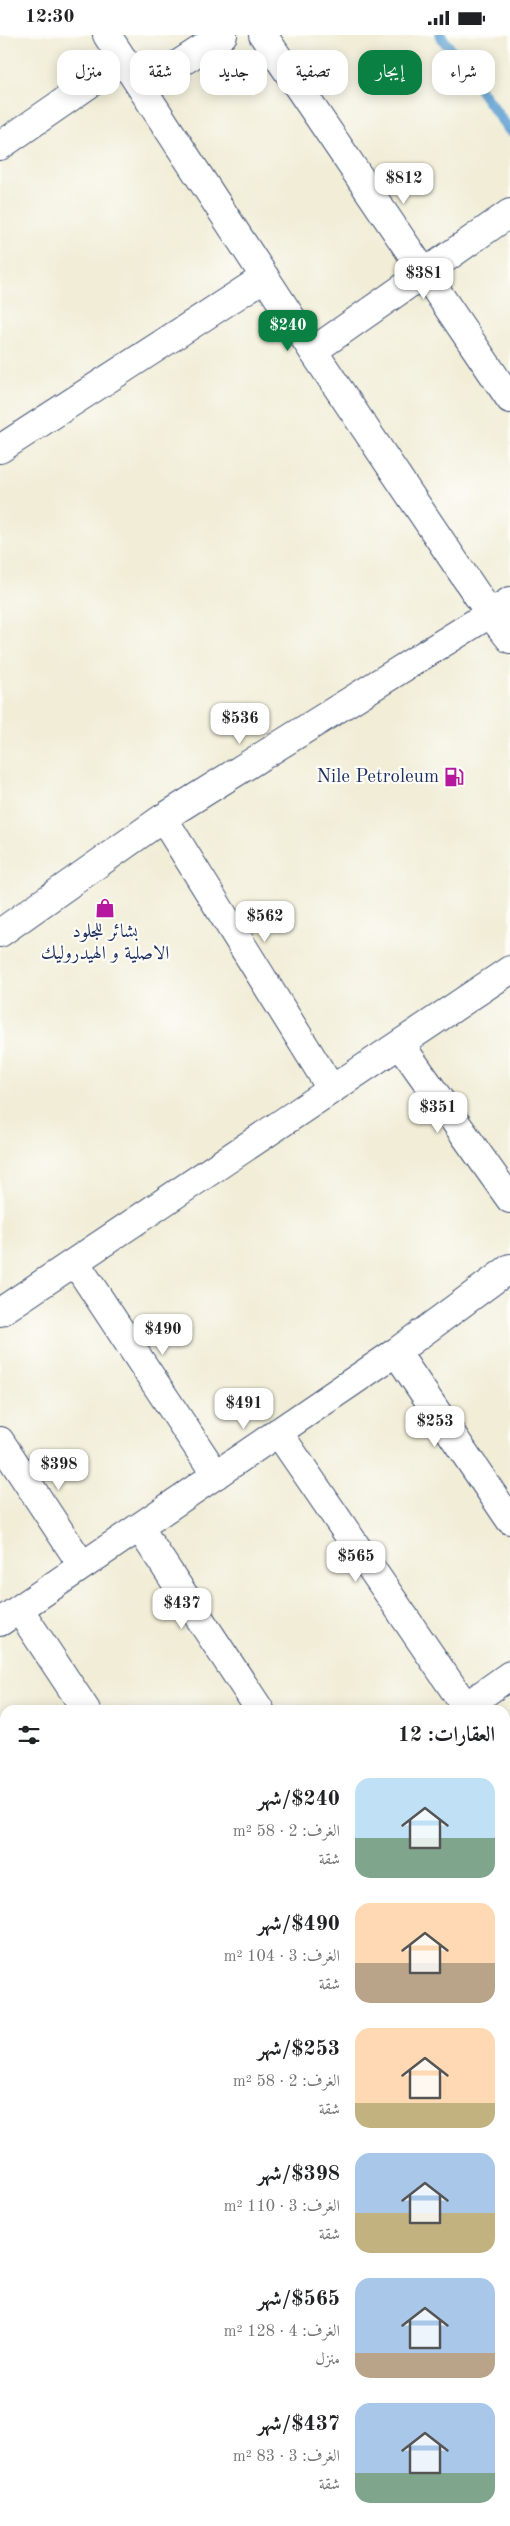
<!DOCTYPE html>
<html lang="ar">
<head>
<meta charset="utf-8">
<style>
	:root { --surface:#fff; --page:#f6f6f6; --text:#202124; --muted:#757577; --accent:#0b8043 }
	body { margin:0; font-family:"Old Standard TT",Amiri,serif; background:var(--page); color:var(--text); direction:rtl; height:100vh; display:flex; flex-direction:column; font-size:19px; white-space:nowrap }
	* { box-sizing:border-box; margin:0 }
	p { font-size:16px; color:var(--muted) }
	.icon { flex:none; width:28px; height:28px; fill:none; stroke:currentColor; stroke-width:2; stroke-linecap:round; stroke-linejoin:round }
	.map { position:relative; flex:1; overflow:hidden; direction:ltr }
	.panel { position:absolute; left:0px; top:1670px; width:510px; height:821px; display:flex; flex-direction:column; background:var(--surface); border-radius:15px 15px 0 0; box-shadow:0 2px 12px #0003; direction:rtl }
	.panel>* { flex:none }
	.top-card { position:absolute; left:15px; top:15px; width:480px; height:45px; direction:rtl; display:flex; gap:10px }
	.price { position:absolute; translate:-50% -42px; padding:0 11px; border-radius:10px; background:#fff; color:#222; font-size:16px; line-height:32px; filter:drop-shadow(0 1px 2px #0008) }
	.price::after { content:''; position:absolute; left:50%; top:30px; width:15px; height:11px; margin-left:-8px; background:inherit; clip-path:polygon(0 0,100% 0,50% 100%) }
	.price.active { background:var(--accent); color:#fff }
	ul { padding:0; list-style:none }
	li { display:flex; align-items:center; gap:15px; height:125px; padding:0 15px }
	li span { display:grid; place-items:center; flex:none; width:140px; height:100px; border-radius:15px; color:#555 }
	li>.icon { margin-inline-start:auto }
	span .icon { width:60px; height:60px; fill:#fffc; stroke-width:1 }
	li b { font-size:21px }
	h2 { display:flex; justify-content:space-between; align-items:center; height:60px; padding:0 15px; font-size:21px }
	.tag { padding:0 18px; border-radius:15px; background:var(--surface); box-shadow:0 2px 12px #0003; font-size:18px; line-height:45px }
	.tag.active { background:var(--accent); color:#fff }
	.status { display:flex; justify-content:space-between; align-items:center; height:35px; padding:0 25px; background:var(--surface); direction:ltr }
	.status svg { height:14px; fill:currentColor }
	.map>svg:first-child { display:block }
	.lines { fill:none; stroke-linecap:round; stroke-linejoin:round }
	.stream { stroke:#61a1d3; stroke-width:11 }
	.street-casing { stroke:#3b4c70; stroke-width:30 }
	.street { stroke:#fff; stroke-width:28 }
	.labels { text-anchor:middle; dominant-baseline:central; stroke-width:4.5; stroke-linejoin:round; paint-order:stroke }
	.poi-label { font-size:19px; fill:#1b2f5e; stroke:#fdfcf7; text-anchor:end }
</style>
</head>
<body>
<div class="status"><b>12:30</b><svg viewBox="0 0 49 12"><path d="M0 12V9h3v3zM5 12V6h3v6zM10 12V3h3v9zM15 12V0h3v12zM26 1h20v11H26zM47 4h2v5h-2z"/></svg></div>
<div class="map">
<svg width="510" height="2491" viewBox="0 0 510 2491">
	<rect width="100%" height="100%" fill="#fdfcf7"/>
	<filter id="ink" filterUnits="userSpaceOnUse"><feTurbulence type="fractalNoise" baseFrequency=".02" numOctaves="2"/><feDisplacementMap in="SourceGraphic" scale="10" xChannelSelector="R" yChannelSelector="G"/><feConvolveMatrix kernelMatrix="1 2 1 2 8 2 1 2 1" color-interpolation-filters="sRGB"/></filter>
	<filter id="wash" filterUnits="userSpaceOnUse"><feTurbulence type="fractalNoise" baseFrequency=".0096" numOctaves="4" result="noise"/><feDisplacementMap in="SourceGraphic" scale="20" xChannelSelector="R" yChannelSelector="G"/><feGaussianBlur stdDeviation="1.12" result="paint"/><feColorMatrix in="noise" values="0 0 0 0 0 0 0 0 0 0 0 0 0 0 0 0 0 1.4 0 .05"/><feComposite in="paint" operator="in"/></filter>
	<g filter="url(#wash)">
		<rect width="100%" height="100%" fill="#f1edd7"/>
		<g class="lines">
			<path class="stream" d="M440,0L510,96"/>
		</g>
	</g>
	<g filter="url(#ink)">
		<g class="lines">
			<defs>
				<path id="street" d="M107,0L313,316L490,579L510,604
					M263,0L510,364
					M142,53L223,0
					M0,111L124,25
					M313,316L510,178
					M0,414L265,242
					M163,783L332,1055
					M0,898L163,783L510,566
					M400,1009L510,1164
					M75,1227L216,1440
					M0,1277L510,935
					M396,1317L510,1485
					M278,1397L468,1675
					M0,1406L82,1530
					M139,1492L260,1675
					M19,1574L86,1675
					M0,1587L396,1317L510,1233
					M461,1675L510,1640
					M505,1729L510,1737
					M0,1853L5,1860
					M0,1986L5,1983
					M505,2036L510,2033
					M0,2362L5,2369
					M0,2410L5,2407
					M83,2486L86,2491"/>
			</defs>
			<use href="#street" class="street-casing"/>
			<use href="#street" class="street"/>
		</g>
	</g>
	<defs>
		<symbol id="fuel-bare" viewBox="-9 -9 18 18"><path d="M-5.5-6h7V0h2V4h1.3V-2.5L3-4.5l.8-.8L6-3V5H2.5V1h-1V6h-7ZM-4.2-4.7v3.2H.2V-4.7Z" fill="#b5179e" stroke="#fdfcf7" stroke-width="2.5" paint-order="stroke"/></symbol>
		<symbol id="shop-bare" viewBox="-9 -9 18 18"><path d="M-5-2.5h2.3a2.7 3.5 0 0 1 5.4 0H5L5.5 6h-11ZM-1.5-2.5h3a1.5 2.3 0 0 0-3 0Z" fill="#b5179e" stroke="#fdfcf7" stroke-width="2.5" paint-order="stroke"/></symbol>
	</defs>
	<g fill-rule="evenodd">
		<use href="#fuel-bare" x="440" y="728" width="28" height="28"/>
		<use href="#shop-bare" x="91" y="859" width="28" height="28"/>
	</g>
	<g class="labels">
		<g class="poi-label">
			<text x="439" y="742">Nile Petroleum</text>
			<text x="105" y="897" text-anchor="middle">بشائر للجلود<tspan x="105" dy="22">الاصلية و الهيدروليك</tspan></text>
		</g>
	</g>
</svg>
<b class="price" style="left:404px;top:170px">$812</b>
<b class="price" style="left:424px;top:265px">$381</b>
<b class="price active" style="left:288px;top:317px">$240</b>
<b class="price" style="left:240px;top:710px">$536</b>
<b class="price" style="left:265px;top:908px">$562</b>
<b class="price" style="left:438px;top:1099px">$351</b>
<b class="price" style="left:163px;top:1321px">$490</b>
<b class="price" style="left:244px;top:1395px">$491</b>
<b class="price" style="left:435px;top:1413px">$253</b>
<b class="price" style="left:59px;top:1456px">$398</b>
<b class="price" style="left:356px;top:1548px">$565</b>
<b class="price" style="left:182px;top:1595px">$437</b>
<div class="top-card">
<a class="tag">شراء</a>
<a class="tag active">إيجار</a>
<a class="tag">تصفية</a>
<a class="tag">جديد</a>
<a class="tag">شقة</a>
<a class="tag">منزل</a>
</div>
<section class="panel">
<h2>العقارات: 12<svg class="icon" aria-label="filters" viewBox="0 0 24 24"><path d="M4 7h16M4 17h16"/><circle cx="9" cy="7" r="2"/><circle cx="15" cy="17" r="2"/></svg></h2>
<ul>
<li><span style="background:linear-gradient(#bfe0f5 60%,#7fa58c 0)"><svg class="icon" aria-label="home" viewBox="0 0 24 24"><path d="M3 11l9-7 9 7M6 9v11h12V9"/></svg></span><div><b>$240/شهر</b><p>الغرف: 2 · 58 m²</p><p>شقة</p></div></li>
<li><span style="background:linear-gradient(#ffd9b3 60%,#b9a48a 0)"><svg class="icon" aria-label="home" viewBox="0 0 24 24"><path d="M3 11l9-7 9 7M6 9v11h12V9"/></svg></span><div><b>$490/شهر</b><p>الغرف: 3 · 104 m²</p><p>شقة</p></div></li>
<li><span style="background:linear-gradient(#ffd9b3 75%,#c2b280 0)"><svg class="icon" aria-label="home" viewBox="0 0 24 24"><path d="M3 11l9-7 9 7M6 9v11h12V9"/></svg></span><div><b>$253/شهر</b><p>الغرف: 2 · 58 m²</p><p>شقة</p></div></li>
<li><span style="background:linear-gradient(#a9c7e8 60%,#c2b280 0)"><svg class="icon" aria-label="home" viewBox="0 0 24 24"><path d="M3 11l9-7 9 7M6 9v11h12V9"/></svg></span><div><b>$398/شهر</b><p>الغرف: 3 · 110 m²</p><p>شقة</p></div></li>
<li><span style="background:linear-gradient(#a9c7e8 75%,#b9a48a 0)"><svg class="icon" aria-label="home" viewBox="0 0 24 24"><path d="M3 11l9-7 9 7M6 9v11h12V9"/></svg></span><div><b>$565/شهر</b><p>الغرف: 4 · 128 m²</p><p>منزل</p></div></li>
<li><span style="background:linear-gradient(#a9c7e8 70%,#7fa58c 0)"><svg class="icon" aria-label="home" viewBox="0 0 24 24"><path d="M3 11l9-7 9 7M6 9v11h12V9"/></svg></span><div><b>$437/شهر</b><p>الغرف: 3 · 83 m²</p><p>شقة</p></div></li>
</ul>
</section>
</div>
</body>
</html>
